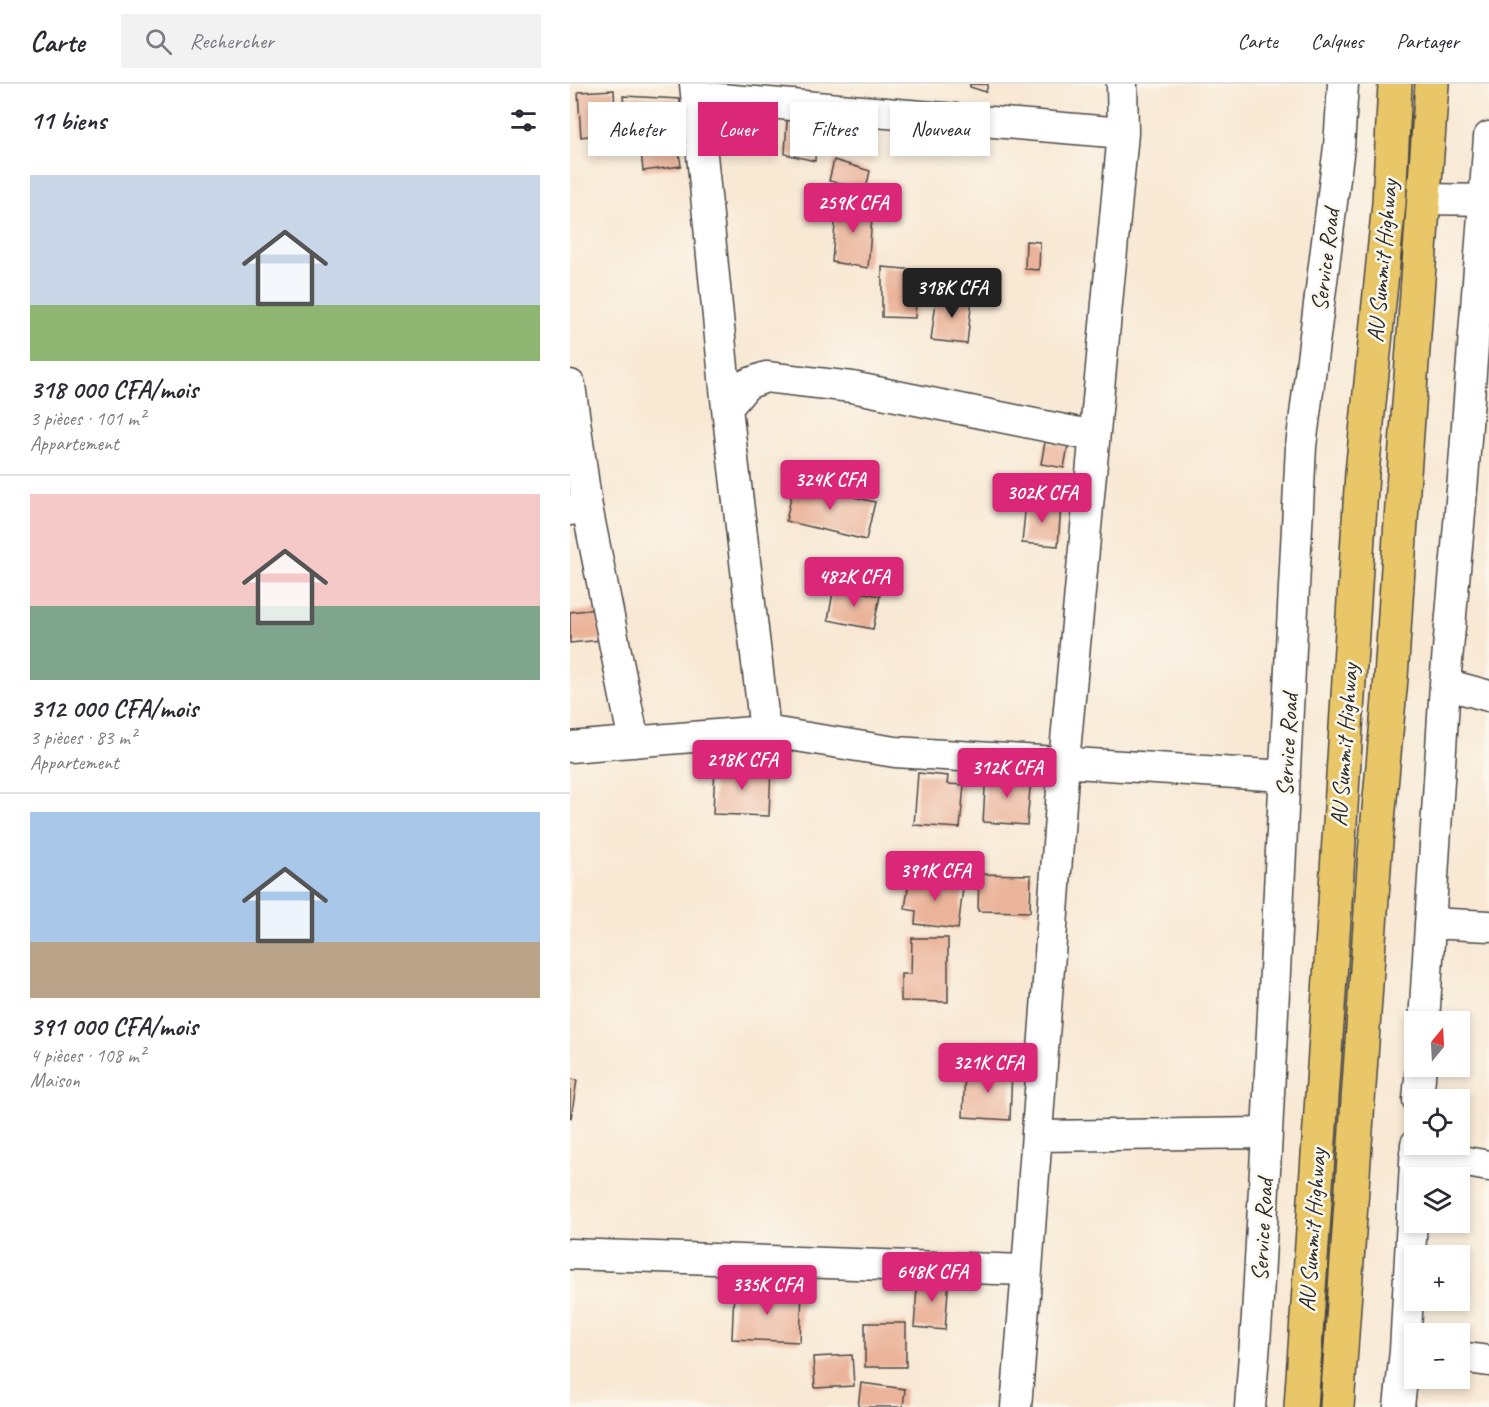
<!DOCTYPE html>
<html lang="fr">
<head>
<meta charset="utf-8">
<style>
	:root { --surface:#fff; --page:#f2f2f3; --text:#2b2b33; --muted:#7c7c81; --line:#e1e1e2; --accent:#db2777 }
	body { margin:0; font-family:Caveat,sans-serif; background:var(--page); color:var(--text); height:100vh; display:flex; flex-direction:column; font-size:22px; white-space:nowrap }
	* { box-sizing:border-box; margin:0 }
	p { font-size:20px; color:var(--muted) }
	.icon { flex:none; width:33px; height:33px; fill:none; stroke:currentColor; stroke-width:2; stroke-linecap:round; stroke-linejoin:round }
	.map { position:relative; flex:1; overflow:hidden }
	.details { display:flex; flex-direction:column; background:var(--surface); width:570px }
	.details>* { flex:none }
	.hud { position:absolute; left:18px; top:18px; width:570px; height:54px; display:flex; gap:12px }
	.needle { width:39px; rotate:18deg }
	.controls { position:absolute; left:834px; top:927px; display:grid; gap:12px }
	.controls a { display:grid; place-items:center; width:66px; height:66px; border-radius:0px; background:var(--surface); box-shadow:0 3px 9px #0003; font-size:30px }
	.price { position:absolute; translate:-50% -51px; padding:0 14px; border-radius:6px; background:var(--accent); color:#fff; font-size:20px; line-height:39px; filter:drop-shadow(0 2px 3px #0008) }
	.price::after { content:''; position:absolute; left:50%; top:36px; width:18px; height:14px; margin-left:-9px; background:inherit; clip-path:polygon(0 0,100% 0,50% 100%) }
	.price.selected { background:#222; color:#fff }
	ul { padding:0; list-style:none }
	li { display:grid; align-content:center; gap:12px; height:318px; padding:0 30px }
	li+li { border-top:2px solid var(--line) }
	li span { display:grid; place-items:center; height:186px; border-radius:0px; color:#555 }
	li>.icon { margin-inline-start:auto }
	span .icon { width:108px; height:108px; fill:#fffc; stroke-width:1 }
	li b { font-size:26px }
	h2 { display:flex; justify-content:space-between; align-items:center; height:72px; padding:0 30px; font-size:26px }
	.chip { padding:0 21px; border-radius:0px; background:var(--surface); box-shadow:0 3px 9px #0003; font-size:21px; line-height:54px }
	.chip.selected { background:var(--accent); color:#fff }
	header { display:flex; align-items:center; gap:36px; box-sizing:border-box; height:84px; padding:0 30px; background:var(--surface); border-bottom:2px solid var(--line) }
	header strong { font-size:28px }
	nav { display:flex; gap:33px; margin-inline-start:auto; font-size:21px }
	.search { width:420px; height:54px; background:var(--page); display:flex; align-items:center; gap:15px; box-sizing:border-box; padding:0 21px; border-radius:0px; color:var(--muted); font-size:22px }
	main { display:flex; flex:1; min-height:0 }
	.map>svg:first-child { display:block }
	.building { fill:#ebb39a }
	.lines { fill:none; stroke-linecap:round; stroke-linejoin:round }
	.minor-casing { stroke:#4a4744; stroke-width:33 }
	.major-casing { stroke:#4a4744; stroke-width:36 }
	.minor { stroke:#fff; stroke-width:30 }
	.major { stroke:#e9c769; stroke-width:33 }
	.labels { text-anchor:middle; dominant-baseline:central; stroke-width:5; stroke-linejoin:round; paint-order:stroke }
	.street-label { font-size:24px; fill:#2b2b2b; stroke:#fbf7ec }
</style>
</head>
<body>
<header>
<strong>Carte</strong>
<div class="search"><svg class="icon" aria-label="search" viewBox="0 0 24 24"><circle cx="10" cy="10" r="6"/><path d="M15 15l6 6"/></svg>Rechercher</div>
<nav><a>Carte</a><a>Calques</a><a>Partager</a></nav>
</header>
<main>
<section class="details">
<h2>11 biens<svg class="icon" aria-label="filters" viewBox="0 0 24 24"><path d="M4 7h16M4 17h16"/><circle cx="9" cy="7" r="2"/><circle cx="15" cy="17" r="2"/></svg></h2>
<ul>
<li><span style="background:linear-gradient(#c9d6e8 70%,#8fb573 0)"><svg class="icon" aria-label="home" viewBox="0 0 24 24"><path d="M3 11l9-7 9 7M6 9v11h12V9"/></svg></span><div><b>318 000 CFA/mois</b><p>3 pièces · 101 m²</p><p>Appartement</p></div></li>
<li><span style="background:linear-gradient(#f6c9c9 60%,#7fa58c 0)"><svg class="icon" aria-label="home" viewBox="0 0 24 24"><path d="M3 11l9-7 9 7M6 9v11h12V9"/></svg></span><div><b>312 000 CFA/mois</b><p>3 pièces · 83 m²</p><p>Appartement</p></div></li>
<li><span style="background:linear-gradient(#a9c7e8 70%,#b9a48a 0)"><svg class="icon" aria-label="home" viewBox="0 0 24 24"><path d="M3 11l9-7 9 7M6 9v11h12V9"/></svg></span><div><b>391 000 CFA/mois</b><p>4 pièces · 108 m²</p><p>Maison</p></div></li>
</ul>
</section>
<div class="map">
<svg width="919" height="1323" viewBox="0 0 919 1323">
	<rect width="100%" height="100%" fill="#fbf7ec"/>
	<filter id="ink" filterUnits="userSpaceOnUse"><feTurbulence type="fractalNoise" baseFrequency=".0167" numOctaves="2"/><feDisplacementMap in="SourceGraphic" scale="12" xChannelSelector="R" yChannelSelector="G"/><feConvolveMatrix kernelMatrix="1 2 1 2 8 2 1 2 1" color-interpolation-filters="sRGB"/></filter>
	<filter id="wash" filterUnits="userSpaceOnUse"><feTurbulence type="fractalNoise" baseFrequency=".008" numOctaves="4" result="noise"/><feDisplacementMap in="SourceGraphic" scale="24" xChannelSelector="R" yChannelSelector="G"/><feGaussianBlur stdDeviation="1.35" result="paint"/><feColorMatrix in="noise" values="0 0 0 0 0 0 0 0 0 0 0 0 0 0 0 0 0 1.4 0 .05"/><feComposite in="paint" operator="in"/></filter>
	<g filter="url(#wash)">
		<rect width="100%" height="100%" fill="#f8e8d4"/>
		<g id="blocks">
			<path class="building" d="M400,0H418L416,8L400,3Z
				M44,6L46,48L11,53L8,8Z
				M53,12L110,15V44L57,52Z
				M217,36H246L245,77L215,70Z
				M107,54L111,82L73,87L70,56Z
				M264,76L300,87L296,105L259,97Z
				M267,116L303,121L298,184L262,178Z
				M456,157L470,158L469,186L455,185Z
				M312,183L347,186L345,234L312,233Z
				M367,210L402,214L397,260L361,256Z
				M475,358L498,362L494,384L471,380Z
				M224,399L305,418L296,456L216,437Z
				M456,418L491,421L488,462L452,459Z
				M264,503L310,512L303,545L258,536Z
				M27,525L31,556L0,559V528Z
				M145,681L201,683L199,732L143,730Z
				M416,688L461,692L457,741L413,738Z
				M348,689L378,692L377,700L394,701L390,744L344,741Z
				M361,788L382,791L381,803L393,804L388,845L345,840L346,827L335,825L339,797L359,800Z
				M409,790L461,791L460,828L408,827Z
				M342,854H378V918L331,917V890H341Z
				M395,983L442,986L440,1036L393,1033Z
				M0,995L7,996L1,1034H0Z
				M348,1192L379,1194L375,1246L344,1243Z
				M164,1205L232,1208L230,1258L162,1255Z
				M295,1239H336V1283H295Z
				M282,1271L284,1302L245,1304L243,1273Z
				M291,1299L335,1305L333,1323H288Z"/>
		</g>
	</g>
	<g filter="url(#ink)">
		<use href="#blocks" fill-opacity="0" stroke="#4a4744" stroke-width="1.5"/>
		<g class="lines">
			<defs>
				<path id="minor" d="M125,0L157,324L195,647
					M127,13L553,49
					M854,115L919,116
					M0,301L17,423
					M157,324L177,300L196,293L282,303L524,352
					M0,426L17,423L64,658
					M875,600L919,612
					M0,663L195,647L325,668L715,692
					M860,839L919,842
					M854,938L875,600L893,394L919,53
					M848,1016L851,982
					M467,1052L697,1049
					M845,1069L919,1082
					M0,1170L457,1186L446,1323
					M457,1186L494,678L553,49L552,0
					M890,1273L919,1277
					M680,1323L687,1232L697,1049L731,362L769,63L773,0
					M829,1323L835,1267L846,1060"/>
				<path id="major" d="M731,1323L764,835L792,389L819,119L825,0
					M767,1323L805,769L821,594L834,390L862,0"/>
			</defs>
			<use href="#minor" class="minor-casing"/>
			<use href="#major" class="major-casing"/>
			<use href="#minor" class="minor"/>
			<use href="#major" class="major"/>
		</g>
	</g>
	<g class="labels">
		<g class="street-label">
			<text transform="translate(755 176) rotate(-83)">Service Road</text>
			<text transform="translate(812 177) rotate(-85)">AU Summit Highway</text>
			<text transform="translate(717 661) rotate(-87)">Service Road</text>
			<text transform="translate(774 661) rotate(-86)">AU Summit Highway</text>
			<text transform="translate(692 1146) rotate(-87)">Service Road</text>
			<text transform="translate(742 1146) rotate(-86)">AU Summit Highway</text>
		</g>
	</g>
</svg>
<div class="controls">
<a><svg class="needle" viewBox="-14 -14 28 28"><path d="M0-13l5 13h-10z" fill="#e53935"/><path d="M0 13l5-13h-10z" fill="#7c7c81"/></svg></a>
<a><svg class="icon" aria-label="locate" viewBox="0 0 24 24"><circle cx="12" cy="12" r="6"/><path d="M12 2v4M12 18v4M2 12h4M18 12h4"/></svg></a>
<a><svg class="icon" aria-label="layers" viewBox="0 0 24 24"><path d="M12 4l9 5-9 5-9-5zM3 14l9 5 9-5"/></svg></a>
<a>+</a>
<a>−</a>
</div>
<b class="price" style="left:283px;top:150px">259K CFA</b>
<b class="price selected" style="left:382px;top:235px">318K CFA</b>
<b class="price" style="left:260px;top:427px">324K CFA</b>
<b class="price" style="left:472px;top:440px">302K CFA</b>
<b class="price" style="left:284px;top:524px">482K CFA</b>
<b class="price" style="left:172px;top:707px">218K CFA</b>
<b class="price" style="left:437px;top:715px">312K CFA</b>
<b class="price" style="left:365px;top:818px">391K CFA</b>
<b class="price" style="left:418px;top:1010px">321K CFA</b>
<b class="price" style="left:362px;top:1219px">648K CFA</b>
<b class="price" style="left:197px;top:1232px">335K CFA</b>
<div class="hud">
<a class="chip">Acheter</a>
<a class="chip selected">Louer</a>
<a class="chip">Filtres</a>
<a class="chip">Nouveau</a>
</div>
</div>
</main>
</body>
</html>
